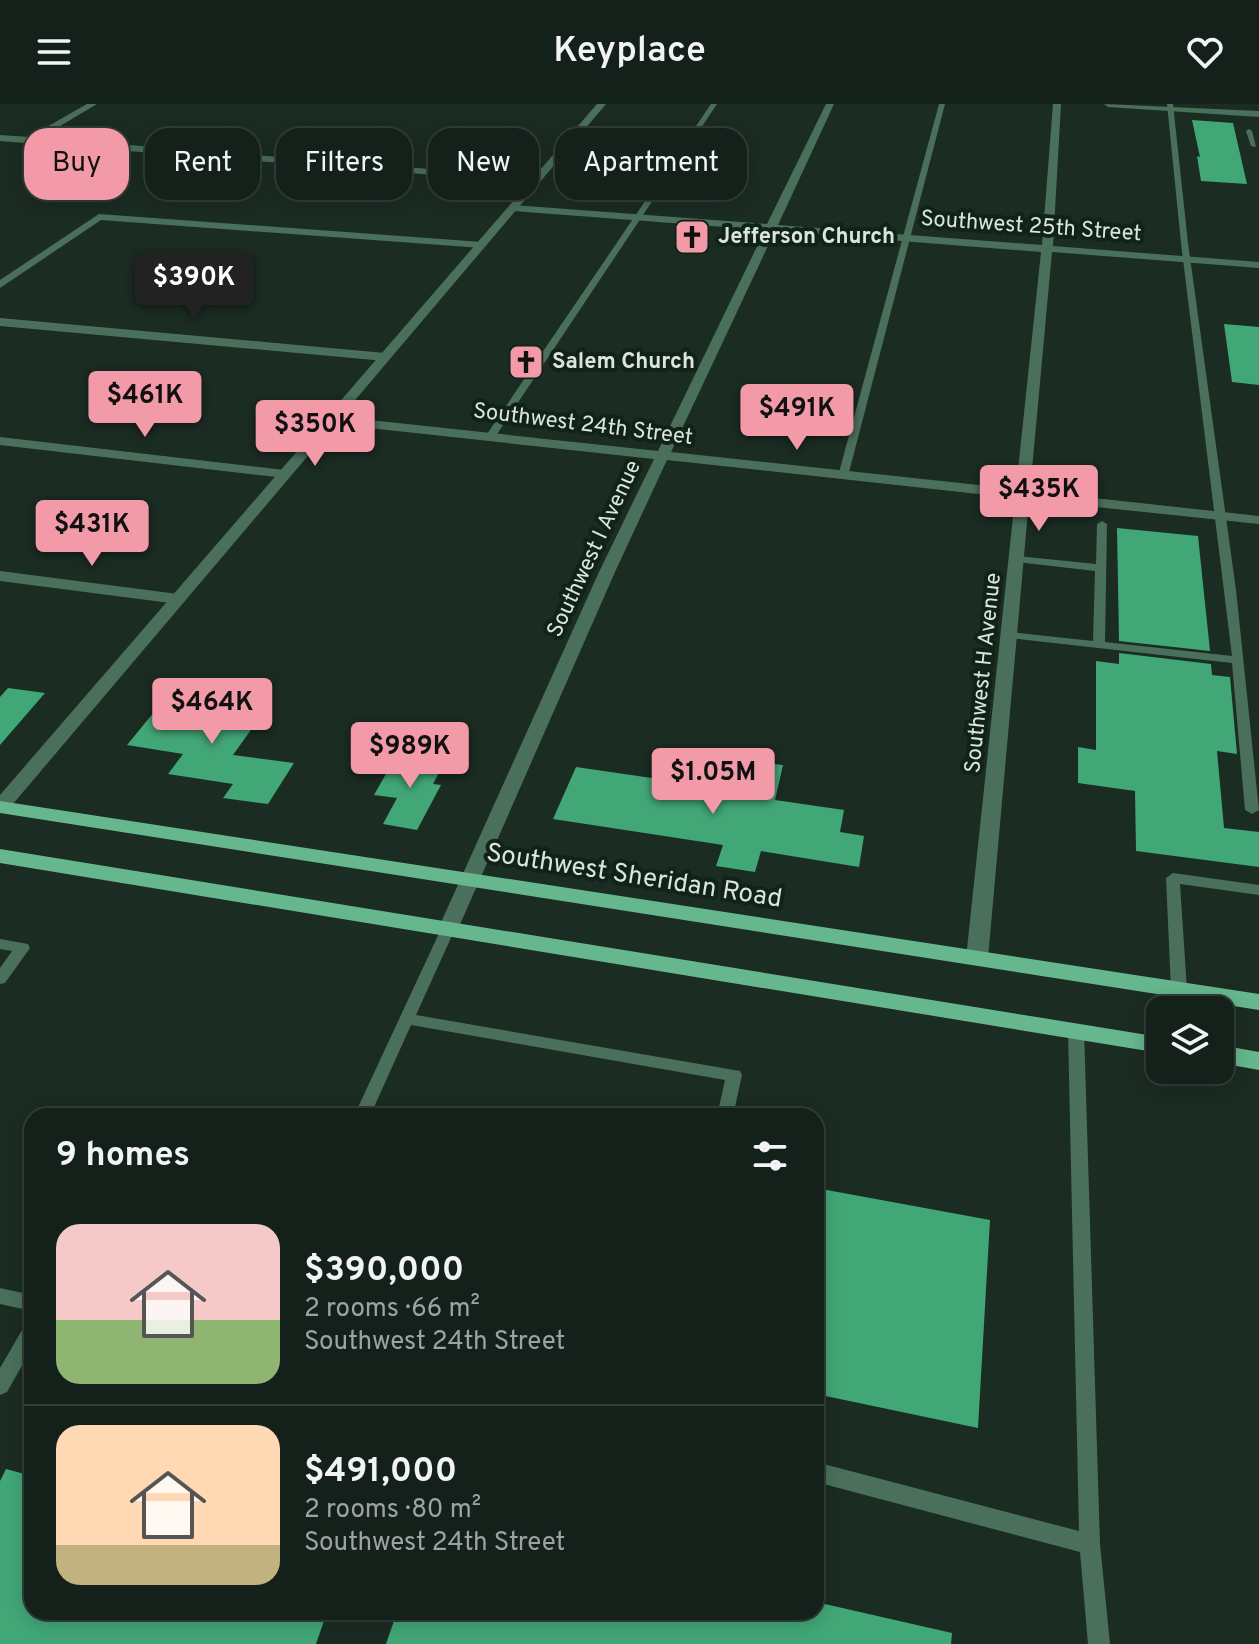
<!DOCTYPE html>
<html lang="en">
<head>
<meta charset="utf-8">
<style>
	:root { --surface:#14211a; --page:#1d2923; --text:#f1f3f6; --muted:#9da3a2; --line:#333e39; --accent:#f39aa8 }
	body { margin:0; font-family:Overpass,sans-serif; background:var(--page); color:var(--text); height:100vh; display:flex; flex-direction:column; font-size:30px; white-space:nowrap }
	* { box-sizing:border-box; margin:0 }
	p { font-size:26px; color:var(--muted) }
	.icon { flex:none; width:44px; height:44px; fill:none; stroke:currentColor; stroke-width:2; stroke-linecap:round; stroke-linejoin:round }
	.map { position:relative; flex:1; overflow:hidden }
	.side { position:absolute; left:24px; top:1004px; width:800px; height:512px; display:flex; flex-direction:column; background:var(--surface); border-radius:24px; box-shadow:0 4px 20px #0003,0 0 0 2px var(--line) }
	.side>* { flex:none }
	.hud { position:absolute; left:24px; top:24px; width:800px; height:72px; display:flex; gap:16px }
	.fabs { position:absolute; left:1146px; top:892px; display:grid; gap:16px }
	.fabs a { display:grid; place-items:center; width:88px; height:88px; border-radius:16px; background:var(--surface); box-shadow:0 4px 20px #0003,0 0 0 2px var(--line); font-size:40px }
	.price { position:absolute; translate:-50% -68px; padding:0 18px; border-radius:8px; background:var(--accent); color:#111; font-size:26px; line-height:52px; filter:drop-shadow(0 2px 4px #0008) }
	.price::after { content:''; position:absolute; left:50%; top:48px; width:24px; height:18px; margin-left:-12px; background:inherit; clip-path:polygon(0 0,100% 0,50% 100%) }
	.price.selected { background:#222; color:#fff }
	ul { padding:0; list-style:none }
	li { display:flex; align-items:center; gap:24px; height:200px; padding:0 32px }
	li+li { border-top:2px solid var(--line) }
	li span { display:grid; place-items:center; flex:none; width:224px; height:160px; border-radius:24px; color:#555 }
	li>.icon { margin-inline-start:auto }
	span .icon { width:96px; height:96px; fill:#fffc; stroke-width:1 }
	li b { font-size:34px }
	h2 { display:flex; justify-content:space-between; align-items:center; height:96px; padding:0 32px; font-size:34px }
	.pill { padding:0 28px; border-radius:24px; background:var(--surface); box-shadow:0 4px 20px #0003,0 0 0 2px var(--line); font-size:28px; line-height:72px }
	.pill.selected { background:var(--accent); color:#111 }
	header { display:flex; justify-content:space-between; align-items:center; height:104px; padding:0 32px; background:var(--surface); font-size:36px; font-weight:600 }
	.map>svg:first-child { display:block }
	.building { fill:#42a777 }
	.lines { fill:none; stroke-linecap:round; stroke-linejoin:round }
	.service { fill:#4a705b; fill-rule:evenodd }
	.minor { fill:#4a705b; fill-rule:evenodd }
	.tertiary { fill:#4a705b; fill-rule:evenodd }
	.primary { fill:#67b78e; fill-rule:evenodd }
	.labels { text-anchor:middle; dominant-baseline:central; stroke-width:8; stroke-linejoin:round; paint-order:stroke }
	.far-street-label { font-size:22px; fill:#dae5df; stroke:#112319 }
	.far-poi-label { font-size:22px; font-weight:bold; fill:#dae5df; stroke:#112319; text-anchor:start }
	.street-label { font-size:26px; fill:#dae5df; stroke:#112319 }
</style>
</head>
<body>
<header><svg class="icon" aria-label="menu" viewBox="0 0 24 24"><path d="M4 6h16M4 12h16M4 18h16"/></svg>Keyplace<svg class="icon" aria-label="heart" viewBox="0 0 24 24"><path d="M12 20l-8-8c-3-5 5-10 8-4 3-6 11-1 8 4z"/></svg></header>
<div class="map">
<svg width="1259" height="1540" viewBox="0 0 1259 1540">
	<rect width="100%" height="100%" fill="#1b2c23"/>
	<path class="building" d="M1192,16L1233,19L1247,80L1201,77L1197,52L1200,53Z
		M1224,220L1259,223V281L1232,278Z
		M1117,424L1198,432L1210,547L1119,537Z
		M1119,549L1211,560L1212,571L1230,573L1237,650L1217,647L1224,724L1259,728V763L1136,747L1135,687L1078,679V643L1096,646V557L1119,560Z
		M8,584L45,589L0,641V593Z
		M168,591L265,606L233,651L294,659L268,700L223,694L233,680L168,670L183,650L127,641Z
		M396,652L444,659L433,680L441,681L417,726L383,720L397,694L374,691Z
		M750,657L783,661L775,696L844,706L840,728L864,732L859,763L761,747L755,768L716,762L723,741L553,715L576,663L741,687Z
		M816,1084L990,1116L978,1324L816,1290Z
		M6,1365L32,1372V1508H327L316,1540H0V1377Z
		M816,1498L952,1529L951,1540H386L397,1508H816Z"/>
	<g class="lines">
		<path class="service" d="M711,0H717L495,333L487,335L485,333Z
			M939,0H945L848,372L840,374L838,372Z
			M1167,0H1173L1188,139L1236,486L1259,706L1252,710L1245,706L1232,559L1009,534L1003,531L1009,528L1093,537L1095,467L1017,458L1012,455L1017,452L1096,460L1097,420L1102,417L1107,420L1105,538L1232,552L1181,139Z
			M1249,25L1252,27L1256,43L1251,42L1246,27Z
			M1173,769L1259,781V791L1180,780L1187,886L1184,890H1174L1171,886L1166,774Z
			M448,820L455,825L416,911L740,967L742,971L733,1012H717L725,976L411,921L370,1012H354L441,825Z
			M0,835L28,840L30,844L5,879L0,880V864L12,847L0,845Z
			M1076,921L1082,923L1084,927L1100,1440L1110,1540H1088L1080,1448L816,1378V1358L1079,1427L1068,927L1070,923Z
			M0,1184L32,1191V1207L0,1200Z
			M32,1219V1244L7,1288L0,1291V1264L25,1221Z"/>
		<path class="minor" d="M87,0H97L40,34L179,45L212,24L215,29L190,46L340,58L369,35L372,40L350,59L537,73L542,76L537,79L0,37V31L29,33Z
			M826,0H834L778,121L1042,141L1053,0H1061L1053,142L1259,158V164L1052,148L1030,387L1259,412V420L1029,396L988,854L985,859H969L966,854L1015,394L667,356L615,468L458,825L455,830H441L438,825L599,468L654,355L332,320L325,316L332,312L658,347L765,126L513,107L508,104L513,101L767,120ZM775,127L1041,148L1016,385L671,348Z
			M1104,0L1259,7V13L1108,3Z
			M99,110L482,138L487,141L482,144L101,116L0,184V176Z
			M0,214L385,249L391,253L385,257L0,222Z
			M0,333L285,366L292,370L285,374L0,341Z
			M0,467L178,490L186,495L178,500L0,477Z"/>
		<path class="tertiary" d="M597,0H606L7,707L0,709V691Z"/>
		<path class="primary" d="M0,697L1259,890V906L0,709Z
			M0,745L1160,933V949L0,759Z
			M1220,941L1259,948V966L1220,959Z"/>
	</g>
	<defs>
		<symbol id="church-square" viewBox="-11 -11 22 22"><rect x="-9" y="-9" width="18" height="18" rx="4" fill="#f39aa8" stroke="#112319"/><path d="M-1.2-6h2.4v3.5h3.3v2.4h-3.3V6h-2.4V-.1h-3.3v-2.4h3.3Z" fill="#111"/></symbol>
	</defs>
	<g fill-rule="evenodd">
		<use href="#church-square" x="672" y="113" width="40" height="40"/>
		<use href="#church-square" x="506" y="238" width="40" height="40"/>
	</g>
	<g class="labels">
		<g class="far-street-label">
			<text transform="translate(1031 123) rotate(4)">Southwest 25th Street</text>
			<text transform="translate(583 321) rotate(7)">Southwest 24th Street</text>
			<text transform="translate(595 445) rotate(-65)">Southwest I Avenue</text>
			<text transform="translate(984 569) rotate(-84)">Southwest H Avenue</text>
		</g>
		<g class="far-poi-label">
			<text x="718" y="133">Jefferson Church</text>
			<text x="552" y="258">Salem Church</text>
		</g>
		<g class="street-label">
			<text transform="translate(634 773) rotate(9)">Southwest Sheridan Road</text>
		</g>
	</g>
</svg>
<div class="fabs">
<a><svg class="icon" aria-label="layers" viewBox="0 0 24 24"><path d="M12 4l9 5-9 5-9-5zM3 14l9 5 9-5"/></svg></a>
</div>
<b class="price selected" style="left:194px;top:217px">$390K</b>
<b class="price" style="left:145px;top:335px">$461K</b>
<b class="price" style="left:797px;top:348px">$491K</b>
<b class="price" style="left:315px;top:364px">$350K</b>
<b class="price" style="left:1039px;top:429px">$435K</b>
<b class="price" style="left:92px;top:464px">$431K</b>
<b class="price" style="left:212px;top:642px">$464K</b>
<b class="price" style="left:410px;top:686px">$989K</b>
<b class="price" style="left:713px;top:712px">$1.05M</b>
<div class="hud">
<a class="pill selected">Buy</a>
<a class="pill">Rent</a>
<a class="pill">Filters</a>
<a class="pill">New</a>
<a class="pill">Apartment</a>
</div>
<section class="side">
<h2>9 homes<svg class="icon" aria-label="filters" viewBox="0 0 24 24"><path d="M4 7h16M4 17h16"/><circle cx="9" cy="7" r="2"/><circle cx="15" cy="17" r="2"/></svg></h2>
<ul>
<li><span style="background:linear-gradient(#f6c9c9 60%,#8fb573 0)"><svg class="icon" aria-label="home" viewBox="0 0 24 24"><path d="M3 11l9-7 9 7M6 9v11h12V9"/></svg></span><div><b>$390,000</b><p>2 rooms · 66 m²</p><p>Southwest 24th Street</p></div></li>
<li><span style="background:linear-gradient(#ffd9b3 75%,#c2b280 0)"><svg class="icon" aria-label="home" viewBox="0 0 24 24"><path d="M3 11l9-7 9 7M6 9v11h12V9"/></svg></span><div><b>$491,000</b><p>2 rooms · 80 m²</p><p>Southwest 24th Street</p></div></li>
</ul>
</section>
</div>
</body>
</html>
